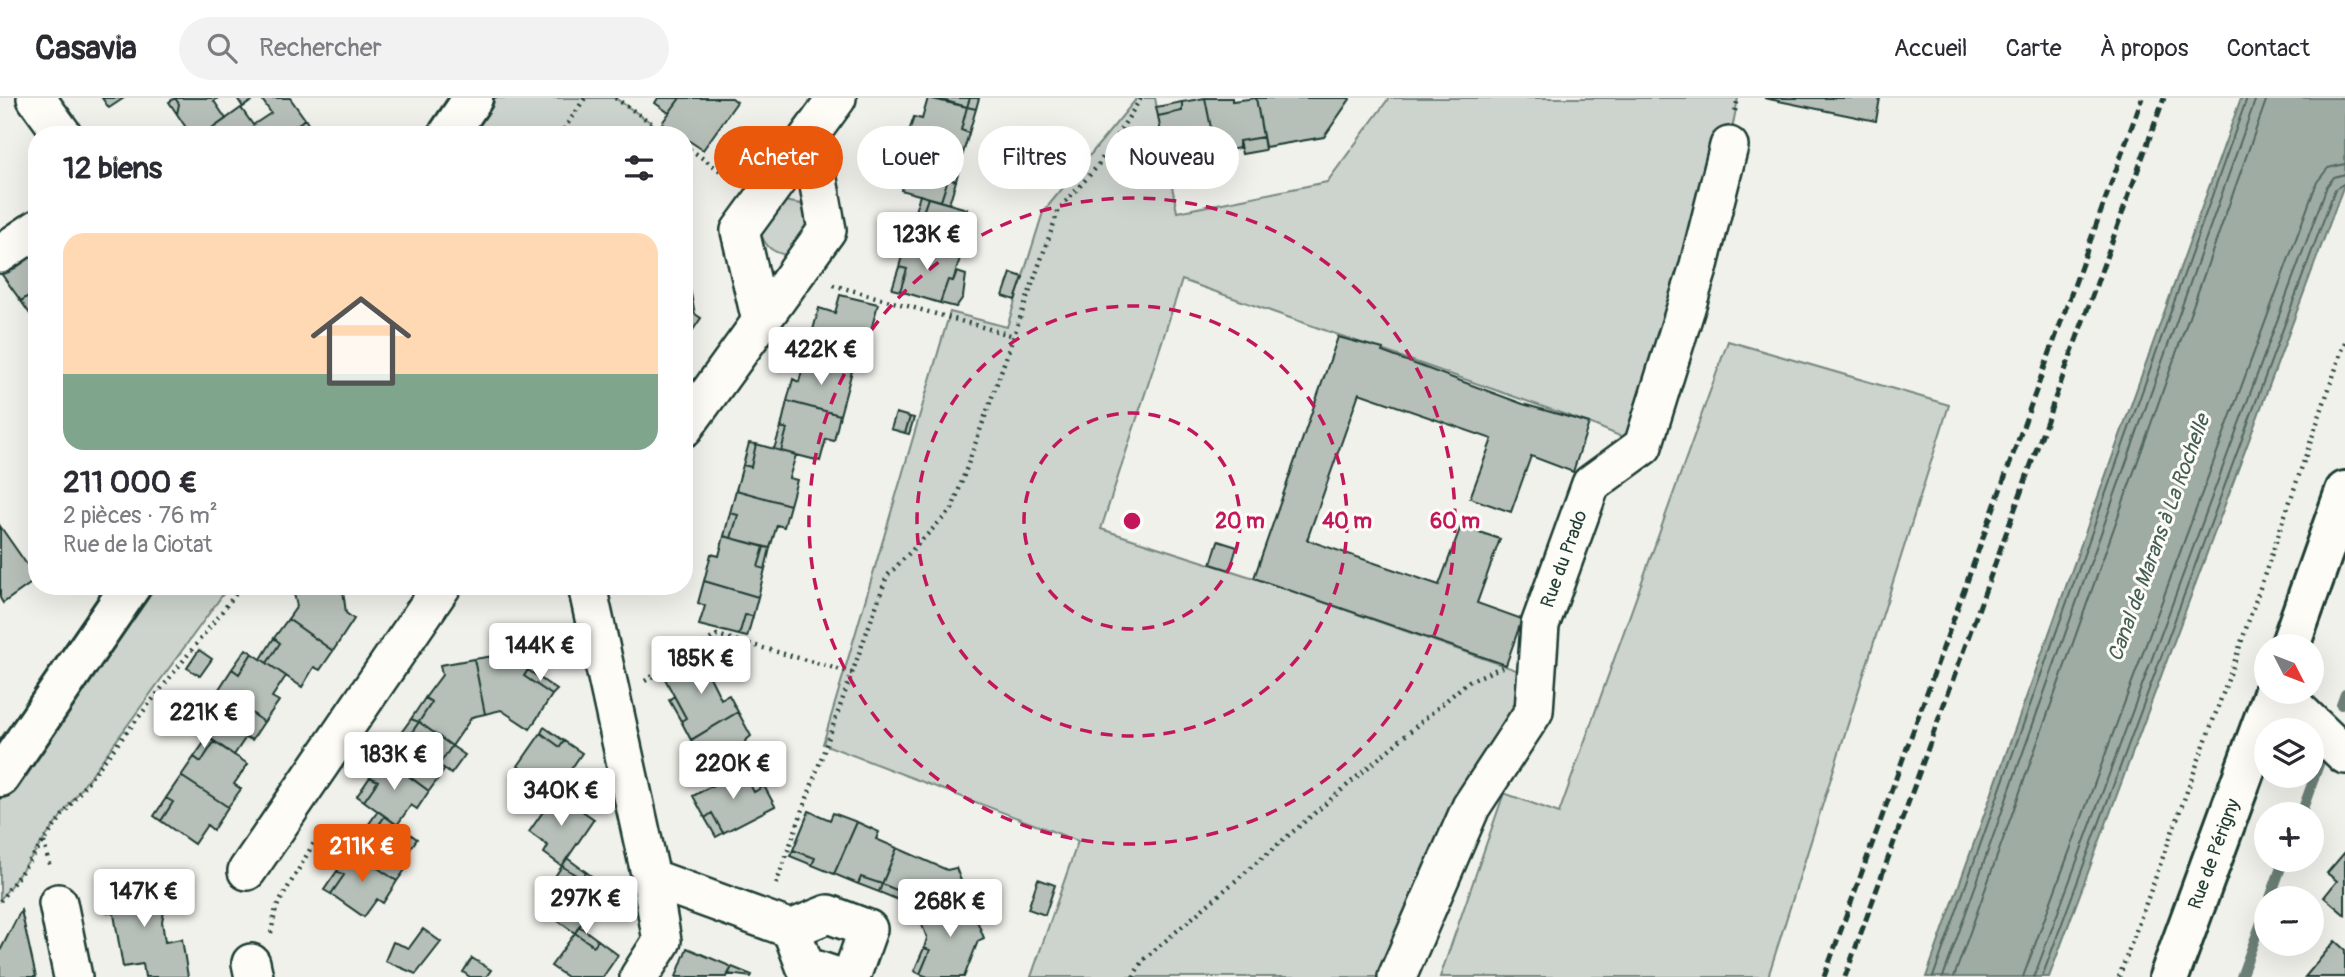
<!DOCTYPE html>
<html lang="fr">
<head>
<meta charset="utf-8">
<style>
	:root { --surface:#fff; --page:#f2f2f3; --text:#2b2b33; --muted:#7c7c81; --line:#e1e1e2; --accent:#ea580c }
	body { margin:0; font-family:Pangolin,sans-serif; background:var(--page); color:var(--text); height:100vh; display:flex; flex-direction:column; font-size:26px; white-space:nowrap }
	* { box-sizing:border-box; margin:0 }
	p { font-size:23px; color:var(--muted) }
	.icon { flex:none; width:38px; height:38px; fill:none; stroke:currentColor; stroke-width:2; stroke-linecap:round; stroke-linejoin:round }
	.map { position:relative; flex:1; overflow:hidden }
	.sheet { position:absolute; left:28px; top:28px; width:665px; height:469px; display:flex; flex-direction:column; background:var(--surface); border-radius:28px; box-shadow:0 7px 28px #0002 }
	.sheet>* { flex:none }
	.guide { position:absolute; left:714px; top:28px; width:665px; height:63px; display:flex; gap:14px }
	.needle { width:46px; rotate:132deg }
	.fabs { position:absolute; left:2254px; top:536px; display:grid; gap:14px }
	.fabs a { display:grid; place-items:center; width:70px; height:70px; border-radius:50%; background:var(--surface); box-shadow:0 7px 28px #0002; font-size:35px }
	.price { position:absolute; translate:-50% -60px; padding:0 16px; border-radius:7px; background:#fff; color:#222; font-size:23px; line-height:46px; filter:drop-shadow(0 2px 4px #0008) }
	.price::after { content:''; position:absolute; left:50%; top:42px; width:21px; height:16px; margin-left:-10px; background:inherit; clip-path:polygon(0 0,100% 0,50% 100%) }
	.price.current { background:var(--accent); color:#fff }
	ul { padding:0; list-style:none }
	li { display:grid; align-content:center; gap:14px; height:371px; padding:0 35px }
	li span { display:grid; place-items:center; height:217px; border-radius:21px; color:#555 }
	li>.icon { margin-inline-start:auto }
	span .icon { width:126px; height:126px; fill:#fffc; stroke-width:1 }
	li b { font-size:30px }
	h2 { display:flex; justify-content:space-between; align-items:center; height:84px; padding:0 35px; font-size:30px }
	.chip { padding:0 24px; border-radius:32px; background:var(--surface); box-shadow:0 7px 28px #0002; font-size:24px; line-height:63px }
	.chip.current { background:var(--accent); color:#fff }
	header { display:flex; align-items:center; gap:42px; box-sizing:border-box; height:98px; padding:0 35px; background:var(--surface); border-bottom:2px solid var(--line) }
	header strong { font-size:33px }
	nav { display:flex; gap:38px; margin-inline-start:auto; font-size:24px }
	.search { width:490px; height:63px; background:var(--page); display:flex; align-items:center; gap:18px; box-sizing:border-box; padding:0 24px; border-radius:38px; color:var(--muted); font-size:26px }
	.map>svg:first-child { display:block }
	.green { fill:#cdd3cd; stroke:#768880; stroke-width:2 }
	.water { fill:#9faca4; stroke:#6c8077; stroke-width:2 }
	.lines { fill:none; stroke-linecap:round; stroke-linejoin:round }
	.shore { stroke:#526961; stroke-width:2 }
	.stream { stroke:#6c8077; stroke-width:10 }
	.building { fill:#b6bfb8; stroke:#1f3d34; stroke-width:2 }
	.street-casing { stroke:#1f3d34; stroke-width:42 }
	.secondary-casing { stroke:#1f3d34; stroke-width:44 }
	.path { stroke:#1f3d34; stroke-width:4.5; stroke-dasharray:2 5; stroke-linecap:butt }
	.street { stroke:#fdfcf7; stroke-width:37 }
	.secondary { stroke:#fdfcf7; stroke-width:38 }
	.rail { stroke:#1f3d34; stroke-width:5; stroke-dasharray:10 5; stroke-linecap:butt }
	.ring { fill:none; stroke:#c2185b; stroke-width:3.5; stroke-dasharray:12 9 }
	.labels { text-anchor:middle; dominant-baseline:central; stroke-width:6; stroke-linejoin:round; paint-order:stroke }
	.street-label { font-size:19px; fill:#1f3d34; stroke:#fdfcf7 }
	.water-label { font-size:21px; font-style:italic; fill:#455e56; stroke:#fdfcf7 }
	.centre { fill:#c2185b; stroke:#fdfcf7; stroke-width:3.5 }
	.ring-label { font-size:21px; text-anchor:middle; font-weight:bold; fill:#c2185b; stroke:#fdfcf7; stroke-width:6; stroke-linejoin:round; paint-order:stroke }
</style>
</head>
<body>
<header>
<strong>Casavia</strong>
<div class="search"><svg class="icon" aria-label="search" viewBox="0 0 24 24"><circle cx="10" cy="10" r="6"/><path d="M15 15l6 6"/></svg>Rechercher</div>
<nav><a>Accueil</a><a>Carte</a><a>À propos</a><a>Contact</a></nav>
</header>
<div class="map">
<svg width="2345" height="879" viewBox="0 0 2345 879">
	<rect width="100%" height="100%" fill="#f0f1eb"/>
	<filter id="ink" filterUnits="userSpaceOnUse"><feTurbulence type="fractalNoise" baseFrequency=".0143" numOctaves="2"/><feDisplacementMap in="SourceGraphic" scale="14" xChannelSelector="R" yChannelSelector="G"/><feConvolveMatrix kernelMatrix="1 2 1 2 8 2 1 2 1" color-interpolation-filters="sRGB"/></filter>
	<g filter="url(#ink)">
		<path class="green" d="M473,0H615L669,37H448Z
			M1137,0H1155L1177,114L1327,84L1389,0H1738L1729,48L1643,348L1589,325L1182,182L1101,431L1254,480L1536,579L1397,879H1031L1078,743L823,646L950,214L1007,229L1043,114Z
			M784,103L801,106L815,126L788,157C770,155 761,145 760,127Z
			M1728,243L1949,307L1768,879H1440L1504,695L1559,715Z
			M157,488H229L0,802V697Z"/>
		<path class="water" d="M2241,0H2345V84L2049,879H1926Z"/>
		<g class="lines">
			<path class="shore" d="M1933,879L2247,0
				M1943,879L2256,0
				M1954,879L2267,0
				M2023,879L2317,84L2328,70L2345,66
				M2034,879L2327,88L2334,79L2345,76
				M2042,879L2335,91L2345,85"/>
			<path class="stream" d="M2341,607L2345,596
				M2301,716L2321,661
				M2270,800L2284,761
				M2241,879L2266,811"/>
		</g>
		<path class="building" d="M102,0H124L109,10Z
			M175,0H218L214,3L226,21L203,37H191L177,16L179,6Z
			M175,0L179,6L177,16L169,4Z
			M237,0H256L243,9Z
			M261,0H290L305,21L283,37H217L213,30L241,10L253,27L271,15Z
			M658,0H680L669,15L655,5Z
			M680,0H732L737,4L703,52L662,25Z
			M928,0L967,9L961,32L969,35L962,59L906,42L914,19L922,21Z
			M935,0H970L967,9Z
			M970,0H979L976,11L967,9Z
			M1205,0L1216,55L1191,59V53L1165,57L1158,18L1182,13V4Z
			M1205,0H1232V3L1256,0L1263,39L1239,43V50L1216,55Z
			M1256,0H1349L1350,1L1324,39L1265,49Z
			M1764,0H1880L1876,23Z
			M1182,4V13L1158,18L1156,9Z
			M967,9L976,11L969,35L961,32Z
			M305,21L315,37H283Z
			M1263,39L1265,52L1242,56L1239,43Z
			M906,42L962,59L956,83L948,81L941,103L901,92L907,70L900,67Z
			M1191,53L1193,67L1169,72L1165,57Z
			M948,81L956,83L949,106L941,103Z
			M920,97L928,100L920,123L913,120Z
			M928,100L967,111L960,134L968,136L960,160L906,144L913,120L920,123Z
			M37,143V192L21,203L0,174Z
			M906,144L960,160L953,183L948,182L940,205L900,193L907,171L899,169Z
			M684,161L695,216L701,220L684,245Z
			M899,169L907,171L900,193L892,191Z
			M957,174L966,177L963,199L956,209L940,205L948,182L953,183Z
			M1011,175L1023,179L1015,202L1003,198Z
			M37,192V226L21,203Z
			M840,197L878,206L866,251L859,249L852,273L805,261L819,210L835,215Z
			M1338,239L1383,251L1382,254L1523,306L1589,325L1573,374L1531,358L1511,414L1470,400L1492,341L1359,295L1307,442L1439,487L1461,428L1500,441L1477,505L1522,521L1506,567L1254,480Z
			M805,261L852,273L840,317L787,303L793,281L799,284Z
			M787,303L840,317L834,343L826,341L820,363L781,353L787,331L781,329Z
			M896,315L910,319L905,335L891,331Z
			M910,319L914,320L909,336L905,335Z
			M781,329L787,331L781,353L774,351Z
			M749,345L756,346L751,369L743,367Z
			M756,346L796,357L789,380L797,382L790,407L736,392L743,367L751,369Z
			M736,392L790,407L784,429L777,427L770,450L731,440L738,417L730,415Z
			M730,415L738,417L731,440L724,438Z
			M0,428L37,481L3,505L0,500Z
			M724,438L764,449L758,469L765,471L758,499L704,483L711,456L719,458Z
			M1218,443L1237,449L1230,472L1211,466Z
			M764,449L770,450L765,471L758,469Z
			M704,483L758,499L753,518L745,517L739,537L699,527L705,508L698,505Z
			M292,488H333L334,493L343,492L346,515L354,521L333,553L288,521L297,508Z
			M745,517L753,518L747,539L739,537Z
			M288,521L333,553L320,572L314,569L302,589L267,565L280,545L274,540Z
			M274,540L280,545L267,565L261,561Z
			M246,551L252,555L239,576L232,571Z
			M199,552L212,561L200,578L187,570Z
			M713,553L724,570L710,579L721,601L729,597L738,614L691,642L681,623L686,620L665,581Z
			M252,555L286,578L272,599L279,603L264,624L219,591L232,571L239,576Z
			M513,555L514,563L528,572L524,578L552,597L530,631L501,612L485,616L474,561Z
			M474,561L485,616L472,619L452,648L419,624L432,604L425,600L442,577L440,567Z
			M528,572L557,592L552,597L524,578Z
			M219,591L264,624L252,642L246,639L234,657L200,633L212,615L205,611Z
			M674,598L686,620L681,623L669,602Z
			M425,600L432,604L419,624L411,621Z
			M205,611L212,615L200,633L193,628Z
			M738,614L751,638L745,643L756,663L720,682L709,662L703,665L691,642Z
			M411,621L419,624L405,644L398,639Z
			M419,624L452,648L439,667L445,671L429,693L384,660L398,639L405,644Z
			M544,629L564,643L560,649L541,635Z
			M541,635L560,649L564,643L582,655L551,701L534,688L537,682L518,668Z
			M208,639L214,644L201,664L194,659Z
			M214,644L248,666L234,686L241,691L228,709L181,678L194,659L201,664Z
			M452,648L465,657L451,676L439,667Z
			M384,660L429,693L417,711L411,707L397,727L364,703L378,683L370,679Z
			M709,662L720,682L715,686L703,665Z
			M742,671L754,694L764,688L775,708L723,735L712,715L705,720L693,698Z
			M181,678L228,709L213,732L207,727L194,746L161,723L173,704L166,700Z
			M370,679L378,683L364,703L357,698Z
			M556,695L594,721L562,768L544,755L548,748L529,734Z
			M166,700L173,704L161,723L154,718Z
			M378,713L385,718L371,738L364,733Z
			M809,713L830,722L833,715L857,724L834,776L812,767L815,760L793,752Z
			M712,715L723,735L716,739L705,720Z
			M385,718L417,741L404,760L410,765L397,783L351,752L364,733L371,738Z
			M857,724L879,734L876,741L897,750L882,786L861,779L858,786L834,776Z
			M897,750L947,772L956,770L967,798L919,819L916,811L901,803L904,795L882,786Z
			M351,752L397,783L383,805L377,801L364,819L331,796L344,777L337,773Z
			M793,752L815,760L812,767L790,758Z
			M2345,754V817L2324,799L2337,783L2327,775Z
			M567,760L586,774L582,781L562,768Z
			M562,768L582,781L586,774L606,789L575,835L554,820L558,814L540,801Z
			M337,773L344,777L331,796L324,792Z
			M113,775L168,797L162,823L165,844L182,841L188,879H145L143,866L123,869L114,816L104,813Z
			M861,779L882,786L879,794L858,786Z
			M1038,781L1055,787L1045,817L1028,811Z
			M882,786L904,795L901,803L879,794Z
			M967,798L984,840L978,843L964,879H928L920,876L930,852L924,850L927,840L919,819Z
			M21,812L36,879H0V853Z
			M579,828L598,842L594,848L575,835Z
			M423,831L441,844L416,876L385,863L393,844L409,850Z
			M575,835L594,848L598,842L618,857L603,879H567L551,868Z
			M2335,843L2345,852V879H2305Z
			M687,850L732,869L727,879H676Z
			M924,850L930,852L920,876L914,873Z
			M472,860L491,872L486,879H470L463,874Z
			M732,869L752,877L751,879L728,876Z"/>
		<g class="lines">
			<defs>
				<path id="street" d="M36,0L63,37
					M0,156L37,131
					M761,223L740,133L837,0
					M684,330L827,132L810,37
					M587,488L651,780L662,843L639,879
					M2273,596L2293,607L2345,657
					M247,773L442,488
					M651,780L791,831L828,816L868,831L851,879
					M58,805L73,879
					M791,831L805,868L838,879
					M251,865L254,879
					M1397,879L1471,709L1534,613L1540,527L1591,386L1643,348L1698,171L1729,48"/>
				<path id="secondary" d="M448,37L473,0
					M2290,548L2345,393
					M0,679L131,488
					M2169,879L2274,593"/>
			</defs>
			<use href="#street" class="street-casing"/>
			<use href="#secondary" class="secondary-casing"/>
			<path class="path" d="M615,0L669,37
				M1735,13L1738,0
				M560,37L585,0
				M684,47L733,82
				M833,187L1014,238
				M645,583L717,537L852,575
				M44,744L50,770
				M776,786L887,478L952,411L1059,111L1096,70L1141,0
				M0,803L82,691L242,488
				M271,835L276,810L315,743
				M1133,879L1143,862L1469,583L1502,569
				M2119,879L2233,568L2345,244"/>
			<use href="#street" class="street"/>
			<use href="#secondary" class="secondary"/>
			<path class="rail" d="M1824,879L2142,0
				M1845,879L2164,0"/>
		</g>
	</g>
	<g class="ring">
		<circle cx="1132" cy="423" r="108"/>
		<circle cx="1132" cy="423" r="215"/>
		<circle cx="1132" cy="423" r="323"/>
	</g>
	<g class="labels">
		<g class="street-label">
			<text transform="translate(1564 461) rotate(-70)">Rue du Prado</text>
			<text transform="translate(2214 756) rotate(-70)">Rue de Périgny</text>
		</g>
		<g class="water-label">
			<text transform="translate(2159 440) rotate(-70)">Canal de Marans à La Rochelle</text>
		</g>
	</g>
	<circle cx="1132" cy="423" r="10" class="centre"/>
	<g class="ring-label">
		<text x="1240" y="430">20 m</text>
		<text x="1347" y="430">40 m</text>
		<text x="1455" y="430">60 m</text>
	</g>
</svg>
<div class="fabs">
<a><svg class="needle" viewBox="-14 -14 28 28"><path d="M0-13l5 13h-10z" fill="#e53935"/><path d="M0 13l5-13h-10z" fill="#7c7c81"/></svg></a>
<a><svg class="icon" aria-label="layers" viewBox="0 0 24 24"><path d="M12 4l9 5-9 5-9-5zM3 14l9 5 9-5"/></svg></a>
<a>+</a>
<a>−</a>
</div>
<b class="price" style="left:927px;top:174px">123K €</b>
<b class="price" style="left:821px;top:289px">422K €</b>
<b class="price" style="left:540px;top:585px">144K €</b>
<b class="price" style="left:701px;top:598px">185K €</b>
<b class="price" style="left:204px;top:652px">221K €</b>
<b class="price" style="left:394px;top:694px">183K €</b>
<b class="price" style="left:733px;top:703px">220K €</b>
<b class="price" style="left:561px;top:730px">340K €</b>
<b class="price current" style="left:362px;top:786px">211K €</b>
<b class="price" style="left:144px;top:831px">147K €</b>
<b class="price" style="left:586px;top:838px">297K €</b>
<b class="price" style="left:950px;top:841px">268K €</b>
<div class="guide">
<a class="chip current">Acheter</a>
<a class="chip">Louer</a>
<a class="chip">Filtres</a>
<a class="chip">Nouveau</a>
</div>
<section class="sheet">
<h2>12 biens<svg class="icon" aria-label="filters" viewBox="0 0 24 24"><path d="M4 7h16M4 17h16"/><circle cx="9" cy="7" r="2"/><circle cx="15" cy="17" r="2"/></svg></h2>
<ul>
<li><span style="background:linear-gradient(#ffd9b3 65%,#7fa58c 0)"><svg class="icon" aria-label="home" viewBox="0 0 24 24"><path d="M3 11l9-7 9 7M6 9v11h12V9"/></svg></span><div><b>211 000 €</b><p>2 pièces · 76 m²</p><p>Rue de la Ciotat</p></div></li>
</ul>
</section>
</div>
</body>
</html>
